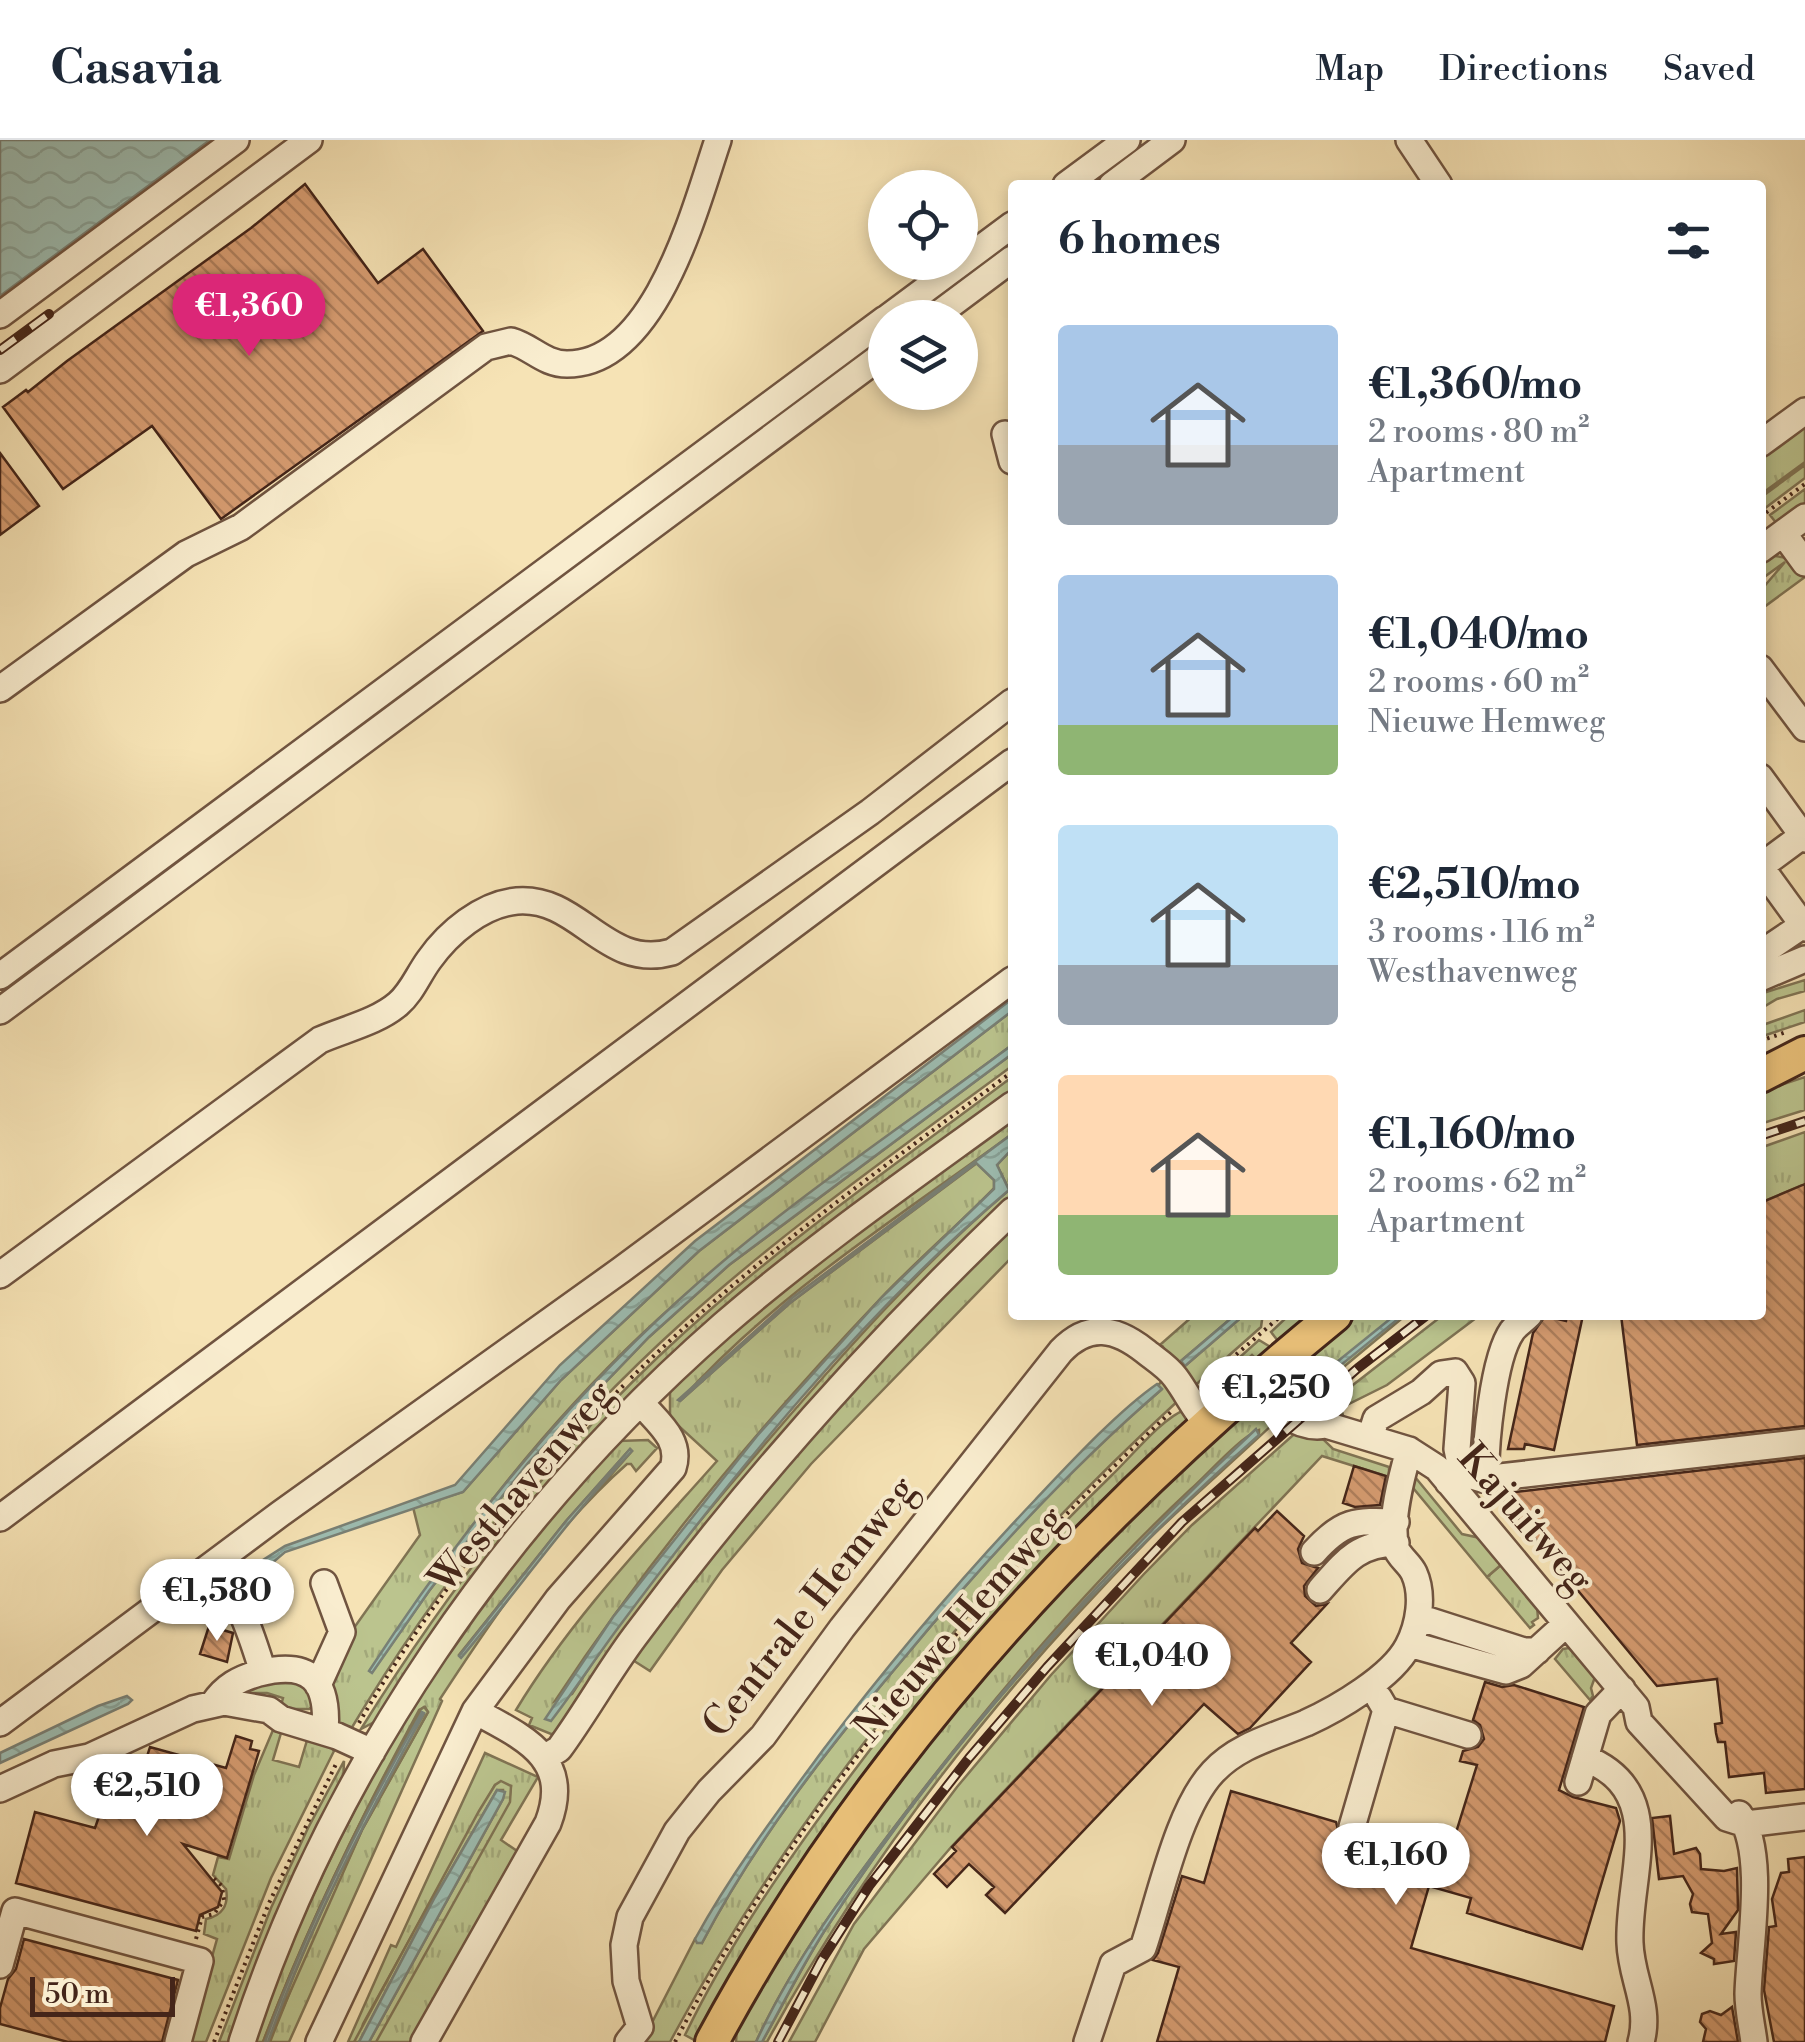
<!DOCTYPE html>
<html lang="en">
<head>
<meta charset="utf-8">
<style>
	:root { --surface:#fff; --page:#f2f2f3; --text:#1f2937; --muted:#747a83; --line:#e0e1e3; --accent:#db2777 }
	body { margin:0; font-family:"Libre Bodoni",serif; background:var(--page); color:var(--text); height:100vh; display:flex; flex-direction:column; font-size:38px; white-space:nowrap }
	* { box-sizing:border-box; margin:0 }
	p { font-size:32px; color:var(--muted) }
	.icon { flex:none; width:55px; height:55px; fill:none; stroke:currentColor; stroke-width:2; stroke-linecap:round; stroke-linejoin:round }
	.map { position:relative; flex:1; overflow:hidden }
	.drawer { position:absolute; left:1008px; top:40px; width:758px; height:1140px; display:flex; flex-direction:column; background:var(--surface); border-radius:10px; box-shadow:0 5px 15px #0003 }
	.drawer>* { flex:none }
	.buttons { position:absolute; left:868px; top:30px; display:grid; gap:20px }
	.buttons a { display:grid; place-items:center; width:110px; height:110px; border-radius:50%; background:var(--surface); box-shadow:0 5px 15px #0003; font-size:50px }
	.scale { position:absolute; left:30px; bottom:25px; width:145px; box-sizing:border-box; padding-left:10px; border:5px solid #442519; border-top:0; font-size:28px; line-height:35px; white-space:nowrap; color:#442519; -webkit-text-stroke:8px #f9edcf; paint-order:stroke }
	.price { position:absolute; translate:-50% -85px; padding:0 22px; border-radius:35px; background:#fff; color:#222; font-size:32px; line-height:65px; filter:drop-shadow(0 2px 5px #0008) }
	.price::after { content:''; position:absolute; left:50%; top:60px; width:30px; height:22px; margin-left:-15px; background:inherit; clip-path:polygon(0 0,100% 0,50% 100%) }
	.price.on { background:var(--accent); color:#fff }
	ul { padding:0; list-style:none }
	li { display:flex; align-items:center; gap:30px; height:250px; padding:0 50px }
	li span { display:grid; place-items:center; flex:none; width:280px; height:200px; border-radius:10px; color:#555 }
	li>.icon { margin-inline-start:auto }
	span .icon { width:120px; height:120px; fill:#fffc; stroke-width:1 }
	li b { font-size:42px }
	h2 { display:flex; justify-content:space-between; align-items:center; height:120px; padding:0 50px; font-size:42px }
	header { display:flex; align-items:center; gap:60px; box-sizing:border-box; height:140px; padding:0 50px; background:var(--surface); border-bottom:2px solid var(--line) }
	header strong { font-size:48px }
	nav { display:flex; gap:55px; margin-inline-start:auto; font-size:35px }
	.map>svg:first-child { display:block }
	.grass { fill:url(#grass-tufts); stroke:#807454; stroke-width:2.5; fill-rule:evenodd }
	.forest { fill:url(#forest-firs); stroke:#807454; stroke-width:2.5 }
	.wetland { fill:url(#wetland-marsh); stroke:#807454; stroke-width:2.5 }
	.garden { fill:#bbc48e; stroke:#807454; stroke-width:2.5 }
	.water { fill:url(#water-waves); stroke:#798075; stroke-width:2.5 }
	.building { fill:url(#building-back-hatch); stroke:#442519; stroke-width:2.5 }
	.lines { fill:none; stroke-linecap:round; stroke-linejoin:round }
	.minor-casing { stroke:#705440; stroke-width:30 }
	.major-casing { stroke:#442519; stroke-width:38 }
	.path { stroke:#442519; stroke-width:4; stroke-dasharray:2.5 5; stroke-linecap:butt }
	.minor { stroke:#f9edcf; stroke-width:25 }
	.major { stroke:#ebc27a; stroke-width:32 }
	.rail-casing { stroke:#442519; stroke-width:10 }
	.rail { stroke:#f9edcf; stroke-width:6; stroke-dasharray:19; stroke-linecap:butt }
	.labels { text-anchor:middle; dominant-baseline:central; stroke-width:8; stroke-linejoin:round; paint-order:stroke }
	.street-label { font-size:40px; fill:#442519; stroke:#f9edcf }
</style>
</head>
<body>
<header>
<strong>Casavia</strong>
<nav><a>Map</a><a>Directions</a><a>Saved</a></nav>
</header>
<div class="map">
<svg width="1805" height="1902" viewBox="0 0 1805 1902">
	<defs>
		<pattern id="grass-tufts" width="24" height="20" patternUnits="userSpaceOnUse" patternTransform="scale(2.5)"><rect width="24" height="20" fill="#bbc48e"/><path d="M3 7l-1-3M5 7V3M7 7l1-3M15 17l-1-3M17 17v-4M19 17l1-3" fill="none" stroke="#a2a87a"/></pattern>
		<pattern id="forest-firs" width="22" height="20" patternUnits="userSpaceOnUse" patternTransform="scale(2.5)"><rect width="22" height="20" fill="#bbc48e"/><path d="M5 1l3.5 6h-7zM16 11l3.5 6h-7z" fill="#a2a87a"/></pattern>
		<pattern id="wetland-marsh" width="20" height="14" patternUnits="userSpaceOnUse" patternTransform="scale(2.5)"><rect width="20" height="14" fill="#bbc48e"/><path d="M1 5h8M5 5V1M11 12h8M15 12V8" fill="none" stroke="#a2a87a"/></pattern>
		<pattern id="water-waves" width="16" height="10" patternUnits="userSpaceOnUse" patternTransform="scale(2.5)"><rect width="16" height="10" fill="#9dbdb2"/><path d="M0 5q4-4 8 0t8 0" fill="none" stroke="#88a298"/></pattern>
		<pattern id="building-back-hatch" width="6" height="6" patternUnits="userSpaceOnUse" patternTransform="scale(2.5)"><rect width="6" height="6" fill="#d69c71"/><path d="M-1 5l2 2M0 0l6 6M5-1l2 2" fill="none" stroke="#af7f5c"/></pattern>
	</defs>
	<rect width="100%" height="100%" fill="#f6e3b5"/>
	<filter id="stains"><feTurbulence type="fractalNoise" baseFrequency=".002" numOctaves="4"/><feColorMatrix values="0 0 0 0 .2 0 0 0 0 .09 0 0 0 0 .02 0 0 0 .5 -.17"/></filter>
	<radialGradient id="worn" r=".72"><stop offset=".6" stop-color="#630" stop-opacity="0"/><stop offset="1" stop-color="#630" stop-opacity=".3"/></radialGradient>
	<path class="grass" d="M1805,283V322L1760,355V316Z
		M1805,325V338L1760,372V358Z
		M1805,349V364L1777,384L1770,375Z
		M1769,415L1793,419L1805,437L1760,470V447L1762,449L1785,422L1760,440V422Z
		M1805,840V851L1777,859L1760,869V854Z
		M1805,870V882L1760,897V886Z
		M1012,871V905C887,998 755,1087 641,1195C536,1295 449,1409 372,1532L429,1451L528,1323L649,1197L729,1125L1012,914V926C901,1008 787,1088 684,1181C553,1299 441,1438 351,1589L340,1588L329,1538L334,1516L420,1395L413,1367L463,1352L561,1240L699,1111Z
		M1012,937V952L802,1108L708,1185L378,1580L361,1589C458,1433 572,1289 711,1169C807,1086 911,1013 1012,937Z
		M1805,937V970L1760,984V952Z
		M1012,978V994C899,1077 774,1155 680,1261L790,1163L977,1023L994,1040V1048C957,1086 916,1121 880,1159C762,1283 649,1418 555,1561L572,1554C630,1463 701,1378 772,1296C846,1210 922,1124 1009,1050L997,1025L1012,1009V1061L889,1184L560,1593L551,1594L529,1585L532,1578L516,1570C571,1479 647,1400 717,1321L670,1278V1250C776,1148 894,1065 1012,978Z
		M1805,992V1044L1760,1063V1008Z
		M1012,1078V1117L811,1324L722,1430L650,1531L631,1519L709,1408Z
		M1194,1175H1235L1181,1221L1185,1226L1244,1175H1258L1262,1180L1261,1187L1191,1249L1161,1204Z
		M1289,1175H1312L1278,1201L1271,1192Z
		M1358,1175H1406L1310,1255L1301,1237L1306,1218Z
		M1259,1200L1272,1208L1256,1219L1252,1215L1199,1263L1194,1258Z
		M1168,1236L1182,1257C979,1444 801,1658 670,1902H642L695,1799L702,1803C756,1700 830,1606 904,1518C983,1423 1067,1330 1161,1250L1158,1245Z
		M1185,1270L1193,1278L719,1858L696,1901L685,1895C727,1808 782,1728 839,1651C922,1539 1012,1432 1112,1335C1130,1318 1163,1277 1185,1270Z
		M1245,1275L1275,1282C1233,1322 1188,1360 1147,1401C1000,1550 867,1718 767,1902H762C783,1865 802,1826 825,1790C943,1607 1097,1439 1259,1295V1290C1239,1298 1209,1333 1191,1349C1086,1447 992,1559 905,1673C850,1745 794,1820 756,1902H736L737,1888L817,1755L908,1628L970,1550L1116,1389L1236,1277Z
		M1300,1289L1319,1295L1333,1309L1389,1327V1337L1322,1316L952,1706L864,1809L815,1902H789L854,1784L957,1647L1051,1535L1144,1434L1192,1385Z
		M648,1300L657,1308L636,1331L631,1324H627C555,1387 492,1479 440,1559L442,1561L289,1902H270L305,1814L362,1690L428,1572L425,1567L419,1570C360,1678 307,1787 263,1902H252C304,1763 368,1632 450,1508C499,1434 560,1368 618,1301ZM630,1309L632,1311L544,1411L461,1517L459,1515L566,1381Z
		M1502,1424L1537,1467L1538,1478L1532,1482L1534,1485L1530,1488L1487,1437Z
		M1569,1508L1595,1537L1591,1548L1593,1556L1590,1560L1555,1519L1563,1509Z
		M294,1536L310,1549L313,1566L309,1569H280L283,1558L267,1553H251L249,1560L230,1555L270,1543H292Z
		M273,1590L281,1593L273,1620L299,1627L308,1597L328,1603L334,1611L271,1738L206,1902H188L217,1799L204,1794L206,1779C222,1776 229,1765 226,1749L213,1735L218,1717L229,1719L254,1635Z
		M485,1613L538,1637L501,1700L520,1713L419,1902H369L509,1662L511,1646L495,1645L363,1884L359,1902H348L391,1805L396,1807Z
		M344,1621L343,1645L231,1902H219L271,1768L308,1688Z"/>
	<path class="forest" d="M1443,1175H1480L1387,1245L1341,1268L1344,1279L1322,1269Z"/>
	<path class="wetland" d="M424,1567L428,1572L362,1690L268,1902C310,1787 363,1680 424,1574L421,1572L348,1708L263,1902C307,1787 360,1678 420,1570Z
		M501,1641L511,1646L510,1662L376,1902H369L503,1659V1650H497L435,1757L359,1902H354L479,1671L495,1645Z"/>
	<path class="garden" d="M1415,1337L1462,1394L1480,1398L1502,1424L1487,1437L1409,1343Z"/>
	<path class="water" d="M0,0H210L0,156Z
		M1012,859V871L699,1111L561,1240L463,1352L285,1412L257,1436H250L249,1429L285,1406L455,1345L560,1225L695,1101Z
		M1012,905V914L729,1125L649,1197L528,1323L429,1451L372,1533L369,1531C458,1394 559,1269 680,1159C783,1065 901,988 1012,905Z
		M1012,994V1009L997,1025L1009,1050C862,1174 733,1334 618,1488C595,1519 574,1551 551,1581L545,1579L613,1477L757,1296L882,1157L994,1049V1040L976,1023L790,1163L680,1261L678,1260L792,1158Z
		M1235,1175H1244L1185,1226L1181,1221Z
		M1395,1175H1403L1315,1246L1312,1242Z
		M1157,1244L1162,1249C1066,1332 980,1426 899,1524C826,1610 755,1702 702,1803H697L695,1799C732,1732 778,1671 823,1610C889,1523 960,1439 1035,1360C1069,1324 1118,1271 1157,1244Z
		M1256,1289L1259,1295C1096,1441 944,1605 825,1790C802,1826 783,1864 762,1902H756C793,1822 847,1749 900,1680C1007,1538 1126,1410 1256,1289Z
		M630,1309L632,1311C570,1376 519,1449 461,1518L459,1516L566,1381Z
		M127,1556L132,1560L128,1564L0,1623V1613L98,1566Z
		M422,1572L424,1573C364,1683 310,1784 268,1902H265C306,1787 362,1678 422,1572Z
		M497,1650L505,1652L503,1659L369,1902H359L435,1757Z"/>
	<path class="building" d="M305,44L378,143L423,109L483,191L221,379L152,286L63,349L3,267L26,250L28,252L67,221L251,88Z
		M0,313L39,366L0,395Z
		M1805,1044V1286L1637,1305L1621,1175H1760V1063Z
		M1567,1175H1583L1554,1310L1525,1304L1524,1309H1508L1533,1193L1545,1176L1566,1181Z
		M1805,1318V1649L1766,1653L1764,1633L1729,1637L1725,1602H1718L1716,1593L1715,1584L1722,1583L1717,1539L1657,1546L1498,1354Z
		M1354,1326L1386,1336L1380,1365L1355,1367L1343,1363Z
		M1277,1371L1304,1396L1298,1409L1302,1423L1318,1428L1304,1446L1305,1456L1316,1466L1327,1464L1291,1503L1311,1522L1250,1588L1238,1594L1204,1564L1005,1773L986,1755L994,1747L969,1724L947,1747L934,1734L956,1711L952,1707L1255,1388L1258,1391Z
		M209,1486L233,1493L227,1522L200,1514Z
		M1485,1542L1502,1547L1514,1545L1584,1567L1559,1650L1573,1657L1616,1668L1620,1681L1582,1809L1467,1773L1471,1758L1429,1746L1411,1808L1614,1866L1605,1902H1157L1179,1827L1153,1820L1158,1813L1182,1736L1204,1743L1231,1651L1336,1682L1340,1697L1348,1703L1362,1699L1368,1691L1449,1715L1477,1625L1460,1621L1463,1611L1478,1607L1484,1599L1480,1585L1473,1580Z
		M236,1596L252,1601L250,1609L259,1611L227,1718L183,1704L222,1752L218,1767L200,1775L196,1791L16,1743L35,1672L95,1688L115,1631L140,1639L150,1607L226,1628Z
		M1670,1676L1674,1714L1696,1708L1700,1714L1701,1729L1724,1731L1737,1728L1738,1770L1721,1794L1736,1792L1734,1821L1714,1824V1819L1701,1813L1712,1803L1708,1774L1692,1772L1690,1764L1693,1754L1683,1736L1659,1739L1652,1678Z
		M1805,1717V1902H1774L1764,1850L1769,1787L1776,1786L1772,1759L1781,1733L1789,1732L1788,1719Z
		M24,1799L178,1840L162,1902H68L0,1884V1868L8,1839L16,1829Z
		M1732,1867L1738,1902H1703L1706,1889L1700,1882L1702,1874L1710,1871L1721,1875Z"/>
	<g class="lines">
		<defs>
			<path id="minor" d="M1409,0L1439,45
				M1066,45L1127,0
				M1112,45L1172,0
				M0,175L236,0
				M887,178L1012,85
				M933,178L1012,119
				M0,230L309,0
				M1005,294L1012,321
				M1760,304L1805,271
				M1783,393L1805,423
				M1760,410L1805,377
				M1760,528L1805,588
				M0,549L186,414L241,387L486,207L511,201C532,207 544,224 567,224C656,224 695,68 718,0
				M1760,637L1805,699
				M1760,726L1805,788
				M1760,727L1802,696
				M1760,814L1803,785
				M0,836L885,179
				M1760,838L1805,819
				M0,871L885,213
				M0,1135L320,900C345,889 377,882 398,864C412,852 418,835 429,820C448,793 482,764 517,761C580,756 605,831 672,812L870,672L1012,562
				M1273,1226L1321,1276L1326,1285
				M1253,1244C1271,1265 1296,1291 1326,1285L1409,1310L1437,1328L1636,1567L1639,1582L1727,1678L1746,1684L1805,1677
				M1370,1298L1376,1279L1421,1252L1441,1234L1455,1232L1462,1243L1457,1309L1462,1333
				M1486,1339C1485,1306 1493,1218 1512,1191C1516,1185 1523,1181 1529,1175
				M1448,1342L1462,1333L1482,1339L1805,1302
				M0,1378L1012,622
				M1314,1412C1342,1381 1355,1380 1396,1382
				M213,1424C239,1457 251,1493 263,1532
				M1320,1450C1345,1422 1357,1404 1396,1403
				M1418,1477L1524,1511H1537
				M1409,1504L1506,1531L1521,1525L1566,1484
				M318,1545L342,1492L324,1443
				M1379,1558L1386,1570L1468,1595
				M213,1564C225,1546 239,1539 259,1533C311,1520 329,1541 325,1592
				M0,1583L280,1374L621,1130L1012,840
				M544,1618L559,1609C586,1572 608,1532 635,1496C749,1343 875,1202 1012,1071
				M1585,1618C1670,1652 1627,1736 1630,1803C1631,1839 1651,1866 1641,1902
				M1578,1642L1598,1574L1622,1549
				M0,1649L54,1624L89,1617L193,1569L224,1562L269,1570L281,1579L337,1596L372,1612
				M1739,1674C1767,1712 1749,1808 1748,1854C1748,1870 1752,1886 1754,1902
				M1352,1687L1386,1570
				M0,1825L15,1771L200,1821L178,1902
				M242,1902C331,1627 506,1375 723,1185C814,1106 915,1036 1012,965
				M319,1902L475,1571L558,1459L673,1328C682,1300 658,1283 641,1263
				M424,1902L548,1683C573,1617 522,1597 475,1571
				M628,1902L640,1887L626,1841L624,1805L630,1777L677,1691L709,1651L763,1596L842,1488L1061,1211C1089,1182 1116,1188 1145,1211C1155,1219 1168,1227 1175,1237C1187,1253 1194,1269 1207,1284
				M1087,1902L1113,1824L1143,1808C1160,1758 1178,1669 1213,1632C1238,1605 1273,1597 1306,1583C1337,1569 1392,1537 1408,1506C1419,1485 1424,1455 1414,1433C1410,1424 1399,1417 1396,1408C1389,1382 1402,1335 1409,1310"/>
			<path id="major" d="M1760,936L1805,913
				M712,1902C864,1619 1087,1377 1335,1175"/>
		</defs>
		<use href="#minor" class="minor-casing"/>
		<use href="#major" class="major-casing"/>
		<path class="path" d="M1760,377L1805,344
			M1760,901L1786,892
			M631,1238C747,1123 881,1029 1012,932
			M1202,1244L1282,1175
			M359,1583C430,1460 523,1345 624,1245
			M196,1799L202,1777L214,1774L224,1760L222,1746L212,1737
			M214,1902L269,1763L337,1622
			M675,1902C799,1664 977,1453 1173,1270"/>
		<use href="#minor" class="minor"/>
		<use href="#major" class="major"/>
		<defs>
			<path id="rail" d="M0,210L49,174
				M1760,996L1805,981
				M778,1902L821,1821L869,1746L969,1618L1047,1527L1182,1382L1358,1228L1427,1175"/>
		</defs>
		<use href="#rail" class="rail-casing"/>
		<use href="#rail" class="rail"/>
	</g>
	<g class="labels">
		<g class="street-label">
			<text transform="translate(522 1347) rotate(-50)">Westhavenweg</text>
			<text transform="translate(1525 1379) rotate(49)">Kajuitweg</text>
			<text transform="translate(810 1467) rotate(-52)">Centrale Hemweg</text>
			<text transform="translate(960 1484) rotate(-49)">Nieuwe Hemweg</text>
		</g>
	</g>
	<rect width="100%" height="100%" filter="url(#stains)"/>
	<rect width="100%" height="100%" fill="url(#worn)"/>
</svg>
<div class="buttons">
<a><svg class="icon" aria-label="locate" viewBox="0 0 24 24"><circle cx="12" cy="12" r="6"/><path d="M12 2v4M12 18v4M2 12h4M18 12h4"/></svg></a>
<a><svg class="icon" aria-label="layers" viewBox="0 0 24 24"><path d="M12 4l9 5-9 5-9-5zM3 14l9 5 9-5"/></svg></a>
</div>
<div class="scale">50 m</div>
<b class="price on" style="left:249px;top:219px">€1,360</b>
<b class="price" style="left:1276px;top:1301px">€1,250</b>
<b class="price" style="left:217px;top:1504px">€1,580</b>
<b class="price" style="left:1152px;top:1569px">€1,040</b>
<b class="price" style="left:147px;top:1699px">€2,510</b>
<b class="price" style="left:1396px;top:1768px">€1,160</b>
<section class="drawer">
<h2>6 homes<svg class="icon" aria-label="filters" viewBox="0 0 24 24"><path d="M4 7h16M4 17h16"/><circle cx="9" cy="7" r="2"/><circle cx="15" cy="17" r="2"/></svg></h2>
<ul>
<li><span style="background:linear-gradient(#a9c7e8 60%,#9aa5b1 0)"><svg class="icon" aria-label="home" viewBox="0 0 24 24"><path d="M3 11l9-7 9 7M6 9v11h12V9"/></svg></span><div><b>€1,360/mo</b><p>2 rooms · 80 m²</p><p>Apartment</p></div></li>
<li><span style="background:linear-gradient(#a9c7e8 75%,#8fb573 0)"><svg class="icon" aria-label="home" viewBox="0 0 24 24"><path d="M3 11l9-7 9 7M6 9v11h12V9"/></svg></span><div><b>€1,040/mo</b><p>2 rooms · 60 m²</p><p>Nieuwe Hemweg</p></div></li>
<li><span style="background:linear-gradient(#bfe0f5 70%,#9aa5b1 0)"><svg class="icon" aria-label="home" viewBox="0 0 24 24"><path d="M3 11l9-7 9 7M6 9v11h12V9"/></svg></span><div><b>€2,510/mo</b><p>3 rooms · 116 m²</p><p>Westhavenweg</p></div></li>
<li><span style="background:linear-gradient(#ffd9b3 70%,#8fb573 0)"><svg class="icon" aria-label="home" viewBox="0 0 24 24"><path d="M3 11l9-7 9 7M6 9v11h12V9"/></svg></span><div><b>€1,160/mo</b><p>2 rooms · 62 m²</p><p>Apartment</p></div></li>
</ul>
</section>
</div>
</body>
</html>
